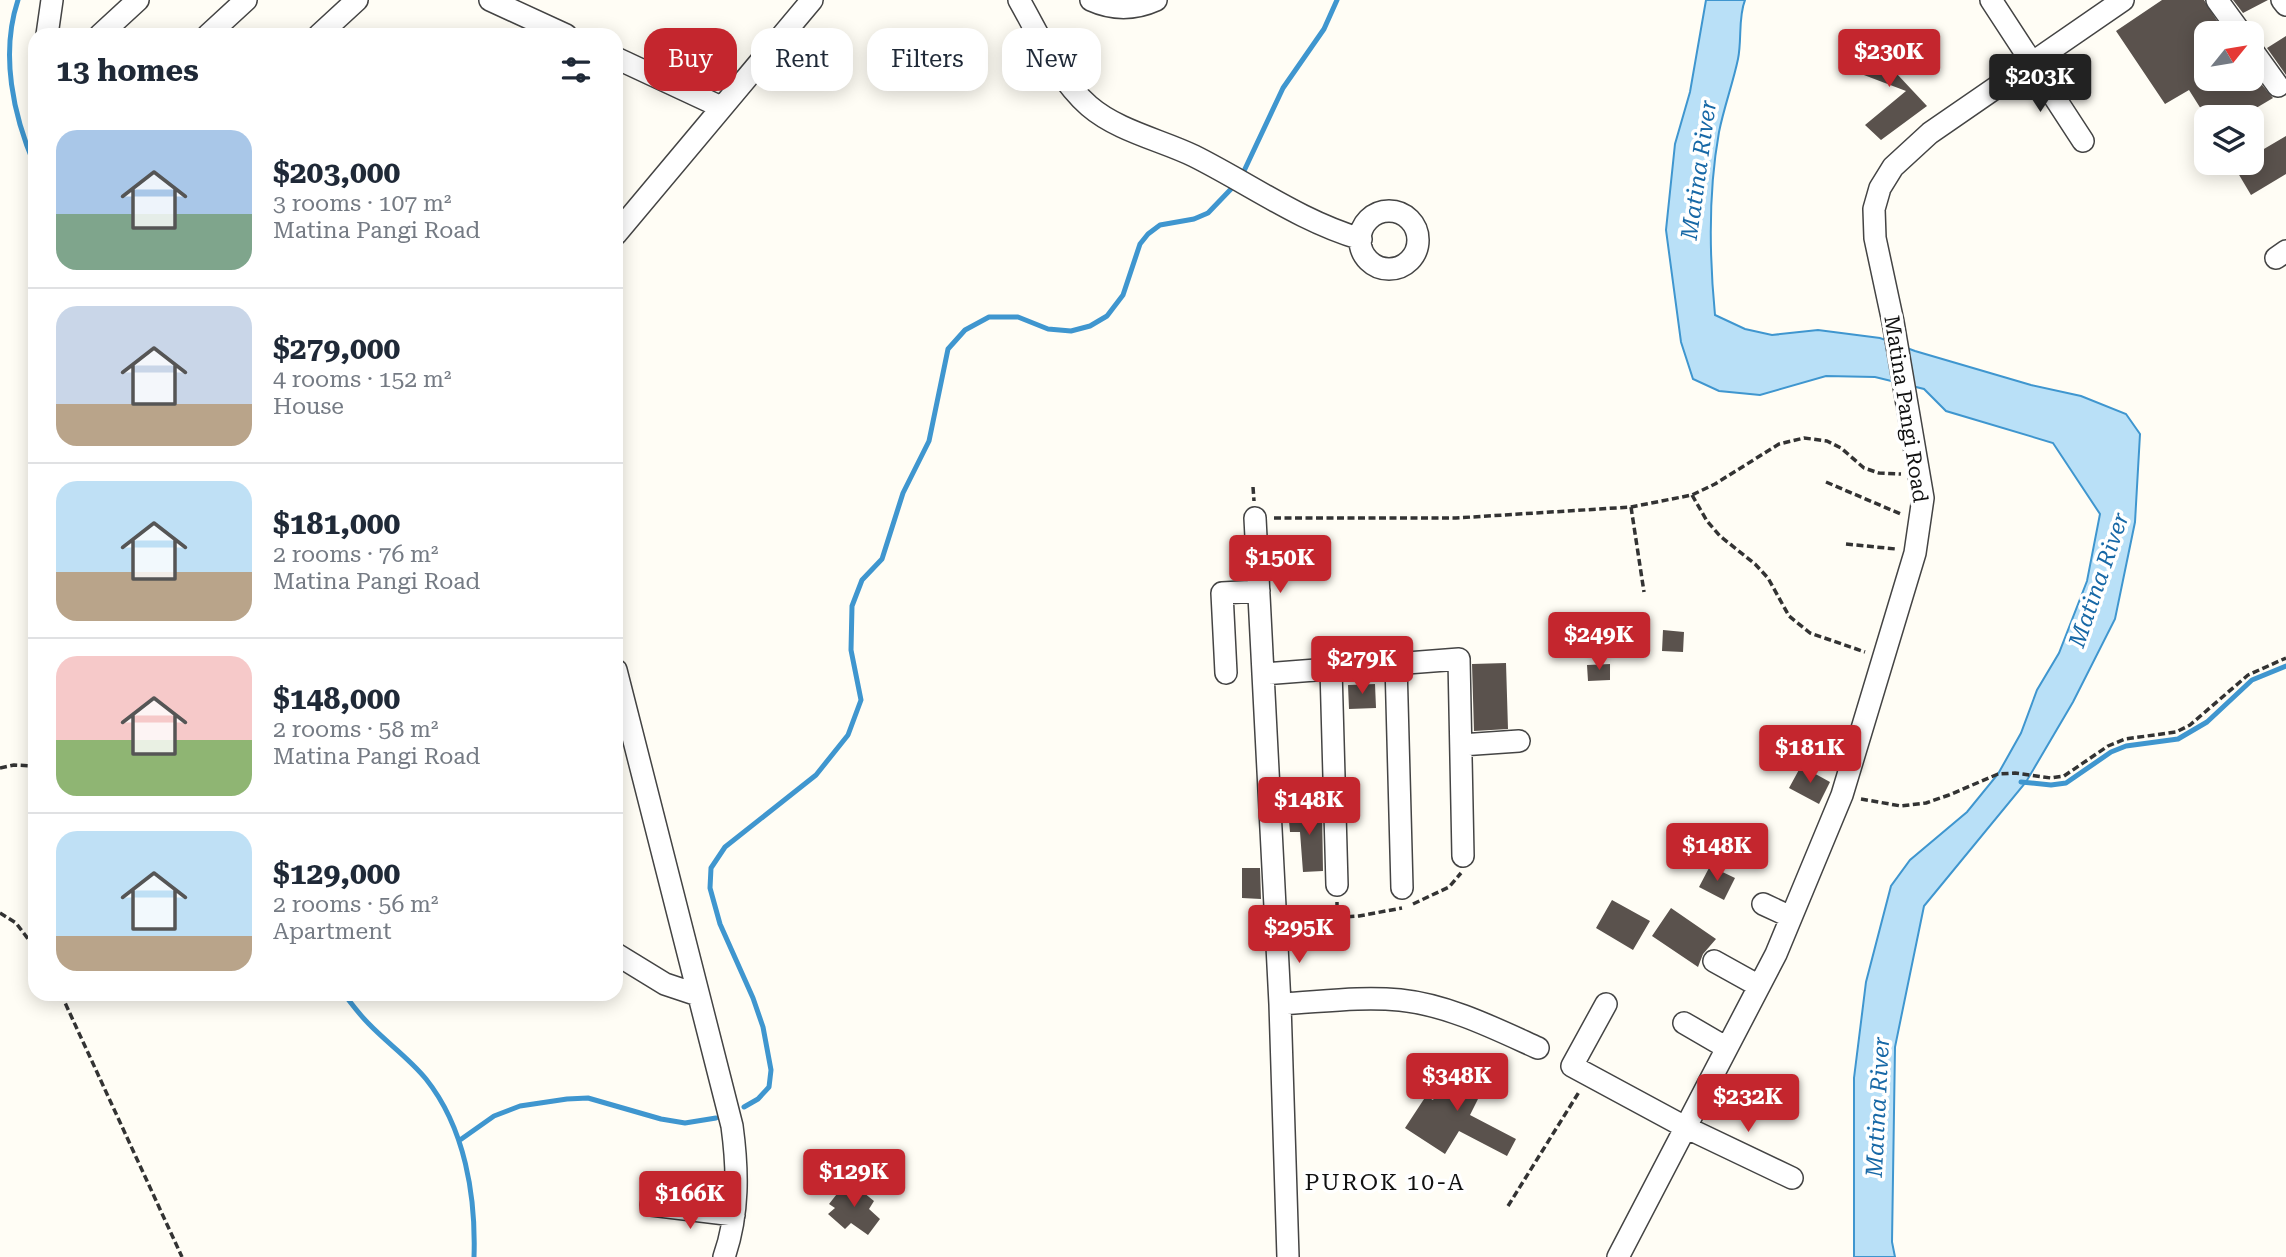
<!DOCTYPE html>
<html lang="en">
<head>
<meta charset="utf-8">
<style>
	:root { --surface:#fff; --page:#f6f6f7; --text:#1f2937; --muted:#747a83; --line:#e0e1e3; --accent:#c4262e }
	body { margin:0; font-family:"Roboto Serif",serif; background:var(--page); color:var(--text); height:100vh; display:flex; flex-direction:column; font-size:26px; white-space:nowrap }
	* { box-sizing:border-box; margin:0 }
	p { font-size:23px; color:var(--muted) }
	.icon { flex:none; width:38px; height:38px; fill:none; stroke:currentColor; stroke-width:2; stroke-linecap:round; stroke-linejoin:round }
	.map { position:relative; flex:1; overflow:hidden }
	.drawer { position:absolute; left:28px; top:28px; width:595px; height:973px; display:flex; flex-direction:column; background:var(--surface); border-radius:21px; box-shadow:0 4px 18px #0003 }
	.drawer>* { flex:none }
	.top-card { position:absolute; left:644px; top:28px; width:665px; height:63px; display:flex; gap:14px }
	.needle { width:46px; rotate:60deg }
	.fabs { position:absolute; left:2194px; top:21px; display:grid; gap:14px }
	.fabs a { display:grid; place-items:center; width:70px; height:70px; border-radius:14px; background:var(--surface); box-shadow:0 4px 18px #0003; font-size:35px }
	.price { position:absolute; translate:-50% -60px; padding:0 16px; border-radius:7px; background:var(--accent); color:#fff; font-size:23px; line-height:46px; filter:drop-shadow(0 2px 4px #0008) }
	.price::after { content:''; position:absolute; left:50%; top:42px; width:21px; height:16px; margin-left:-10px; background:inherit; clip-path:polygon(0 0,100% 0,50% 100%) }
	.price.on { background:#222; color:#fff }
	ul { padding:0; list-style:none }
	li { display:flex; align-items:center; gap:21px; height:175px; padding:0 28px }
	li+li { border-top:2px solid var(--line) }
	li span { display:grid; place-items:center; flex:none; width:196px; height:140px; border-radius:21px; color:#555 }
	li>.icon { margin-inline-start:auto }
	span .icon { width:84px; height:84px; fill:#fffc; stroke-width:1 }
	li b { font-size:30px }
	h2 { display:flex; justify-content:space-between; align-items:center; height:84px; padding:0 28px; font-size:30px }
	.pill { padding:0 24px; border-radius:21px; background:var(--surface); box-shadow:0 4px 18px #0003; font-size:24px; line-height:63px }
	.pill.on { background:var(--accent); color:#fff }
	.map>svg:first-child { display:block }
	.water { fill:#b9e0f7; stroke:#3f96cf; stroke-width:2 }
	.lines { fill:none; stroke-linecap:round; stroke-linejoin:round }
	.stream { stroke:#3f96cf; stroke-width:5 }
	.building { fill:#5a524d }
	.minor-casing { stroke:#444; stroke-width:24 }
	.path { stroke:#333; stroke-width:3.5; stroke-dasharray:7 3.5; stroke-linecap:butt }
	.minor { stroke:#fff; stroke-width:21 }
	.labels { text-anchor:middle; dominant-baseline:central; stroke-width:7; stroke-linejoin:round; paint-order:stroke }
	.street-label { font-size:21px; fill:#111; stroke:#fff }
	.water-label { font-size:23px; font-style:italic; fill:#1768a6; stroke:#fff }
	.neighbourhood-label { font-size:23px; letter-spacing:2px; fill:#111; stroke:#fff }
</style>
</head>
<body>
<div class="map">
<svg width="2286" height="1257" viewBox="0 0 2286 1257">
	<rect width="100%" height="100%" fill="#fffdf5"/>
	<path class="water" d="M1706,0H1745C1738,17 1742,40 1738,59C1733,83 1724,107 1719,132C1708,193 1709,253 1715,315L1745,329L1772,335L1818,330L1880,338L1915,351L2031,385L2081,396L2126,414L2140,434L2135,522L2115,619L2073,702L2026,782L1924,906L1895,1047L1892,1242L1895,1257H1854V1078L1866,982L1891,886L1910,860L1967,812L1998,774L2021,733L2037,690L2059,653L2087,581L2100,514L2053,443L1946,411L1924,389L1875,377L1826,376L1760,395L1719,391L1693,379L1681,342L1666,230L1675,144L1690,92Z"/>
	<g class="lines">
		<path class="stream" d="M18,0C0,54 13,115 35,166
			M1244,171L1283,88L1324,29L1337,0
			M2021,782L2051,785L2066,783L2111,752L2126,746L2178,739L2207,722L2252,680L2286,666
			M344,994C352,1004 359,1014 368,1023C387,1043 409,1058 426,1079C465,1128 476,1196 474,1257
			M744,1107L758,1099L769,1087L771,1070L763,1027L753,998L720,924L710,888L711,868L725,847L816,775L848,735L861,700L851,650L852,606L862,580L882,559L903,493L929,441L948,349L965,330L989,317H1018L1048,329L1071,331L1090,326L1107,316L1123,295L1140,244L1148,234L1160,225L1194,219L1208,213L1231,189
			M460,1140L494,1116L520,1106L567,1099L588,1098L661,1119L685,1123L716,1118"/>
	</g>
	<path class="building" d="M2162,0H2204L2223,30L2207,33V79H2252V73L2273,98L2241,117H2206L2189,90L2165,104L2116,31Z
		M2233,0H2268L2243,13Z
		M1873,36L1906,64L1897,74L1927,106L1881,140L1865,125L1906,91L1856,72Z
		M2286,36V75L2267,48Z
		M2286,136V174L2251,195L2232,163H2252V156Z
		M1663,630L1684,632L1683,652L1662,651Z
		M1506,663L1508,729L1474,731L1472,664Z
		M1610,664V680L1588,681L1587,665Z
		M1375,684L1376,708L1349,709L1348,685Z
		M1801,766L1830,782L1819,804L1789,788Z
		M1322,809L1323,871L1303,872L1300,832H1290L1288,811Z
		M1710,866L1735,878L1724,900L1699,887Z
		M1242,868H1260L1261,899L1242,898Z
		M1612,900L1650,921L1633,950L1596,928Z
		M1671,908L1716,939L1703,954L1698,967L1652,936Z
		M1454,1058L1489,1077L1470,1115L1516,1139L1507,1156L1459,1131L1445,1154L1405,1128L1426,1096L1433,1100Z
		M848,1180L874,1201L869,1209L880,1219L868,1235L851,1223L845,1229L828,1214L835,1208L829,1204Z"/>
	<g class="lines">
		<defs>
			<path id="minor" d="M490,0L566,35
				M1019,0C1039,35 1058,79 1089,106C1118,131 1161,140 1194,156C1250,184 1300,221 1361,239
				M1091,0C1113,10 1134,10 1156,0
				M1991,0L2083,141
				M2217,0L2241,33
				M2282,0L2286,5
				M47,35L52,0
				M100,35L138,0
				M208,35L246,0
				M319,35L357,0
				M2252,50L2278,86
				M616,58L721,107
				M1360 240a29 29 0 1 1 58 0a29 29 0 1 1-58 0Z
				M616,234L812,0
				M2276,258L2286,251
				M1255,518L1280,1004L1288,1257
				M1396,664L1402,888
				M1331,669L1337,885
				M616,670L732,1126C738,1170 739,1214 724,1257
				M1226,673L1222,593L1259,591
				M1263,674L1459,659L1463,856
				M1461,745L1519,741
				M1763,904L1791,917
				M616,954L665,984L698,995
				M1714,961L1759,986
				M1280,1004C1320,1002 1360,996 1400,1000C1448,1005 1494,1028 1538,1048
				M1606,1004L1572,1066L1685,1127L1792,1178
				M1684,1023L1727,1048
				M651,1205L734,1215
				M1618,1257L1776,954L1842,795L1915,553L1923,498L1893,322L1875,238L1874,209L1880,188L1893,167L1930,133L2123,0"/>
		</defs>
		<use href="#minor" class="minor-casing"/>
		<path class="path" d="M1826,482L1903,515
			M1253,487L1254,501
			M1692,495L1707,521L1720,536L1755,564L1768,578L1789,616L1810,633L1865,652
			M1631,507L1644,592
			M1274,518H1456L1631,507L1692,495L1715,484L1779,444L1804,438L1827,441L1841,448L1864,468L1879,473L1901,474
			M1846,544L1896,549
			M0,768L14,765L35,766
			M1861,799L1901,806L1926,803L1949,795L1998,774L2015,773L2051,778L2064,776L2108,746L2125,739L2176,732L2190,725L2248,675L2286,658
			M1337,902V918
			M1413,904L1449,887L1461,873
			M0,913L16,923L35,948
			M1295,920L1359,916L1402,908
			M61,994L182,1257
			M1508,1206L1579,1092"/>
		<use href="#minor" class="minor"/>
	</g>
	<g class="labels">
		<g class="street-label">
			<text transform="translate(1906 409) rotate(81)">Matina Pangi Road</text>
		</g>
		<g class="water-label">
			<text transform="translate(1699 170) rotate(-82)">Matina River</text>
			<text transform="translate(2099 580) rotate(-71)">Matina River</text>
			<text transform="translate(1878 1107) rotate(-87)">Matina River</text>
		</g>
		<g class="neighbourhood-label">
			<text x="1385" y="1182">PUROK 10-A</text>
		</g>
	</g>
</svg>
<div class="fabs">
<a><svg class="needle" viewBox="-14 -14 28 28"><path d="M0-13l5 13h-10z" fill="#e53935"/><path d="M0 13l5-13h-10z" fill="#747a83"/></svg></a>
<a><svg class="icon" aria-label="layers" viewBox="0 0 24 24"><path d="M12 4l9 5-9 5-9-5zM3 14l9 5 9-5"/></svg></a>
</div>
<b class="price" style="left:1889px;top:89px">$230K</b>
<b class="price on" style="left:2040px;top:114px">$203K</b>
<b class="price" style="left:1280px;top:595px">$150K</b>
<b class="price" style="left:1599px;top:672px">$249K</b>
<b class="price" style="left:1362px;top:696px">$279K</b>
<b class="price" style="left:1810px;top:785px">$181K</b>
<b class="price" style="left:1309px;top:837px">$148K</b>
<b class="price" style="left:1717px;top:883px">$148K</b>
<b class="price" style="left:1299px;top:965px">$295K</b>
<b class="price" style="left:1457px;top:1113px">$348K</b>
<b class="price" style="left:1748px;top:1134px">$232K</b>
<b class="price" style="left:854px;top:1209px">$129K</b>
<b class="price" style="left:690px;top:1231px">$166K</b>
<div class="top-card">
<a class="pill on">Buy</a>
<a class="pill">Rent</a>
<a class="pill">Filters</a>
<a class="pill">New</a>
</div>
<section class="drawer">
<h2>13 homes<svg class="icon" aria-label="filters" viewBox="0 0 24 24"><path d="M4 7h16M4 17h16"/><circle cx="9" cy="7" r="2"/><circle cx="15" cy="17" r="2"/></svg></h2>
<ul>
<li><span style="background:linear-gradient(#a9c7e8 60%,#7fa58c 0)"><svg class="icon" aria-label="home" viewBox="0 0 24 24"><path d="M3 11l9-7 9 7M6 9v11h12V9"/></svg></span><div><b>$203,000</b><p>3 rooms · 107 m²</p><p>Matina Pangi Road</p></div></li>
<li><span style="background:linear-gradient(#c9d6e8 70%,#b9a48a 0)"><svg class="icon" aria-label="home" viewBox="0 0 24 24"><path d="M3 11l9-7 9 7M6 9v11h12V9"/></svg></span><div><b>$279,000</b><p>4 rooms · 152 m²</p><p>House</p></div></li>
<li><span style="background:linear-gradient(#bfe0f5 65%,#b9a48a 0)"><svg class="icon" aria-label="home" viewBox="0 0 24 24"><path d="M3 11l9-7 9 7M6 9v11h12V9"/></svg></span><div><b>$181,000</b><p>2 rooms · 76 m²</p><p>Matina Pangi Road</p></div></li>
<li><span style="background:linear-gradient(#f6c9c9 60%,#8fb573 0)"><svg class="icon" aria-label="home" viewBox="0 0 24 24"><path d="M3 11l9-7 9 7M6 9v11h12V9"/></svg></span><div><b>$148,000</b><p>2 rooms · 58 m²</p><p>Matina Pangi Road</p></div></li>
<li><span style="background:linear-gradient(#bfe0f5 75%,#b9a48a 0)"><svg class="icon" aria-label="home" viewBox="0 0 24 24"><path d="M3 11l9-7 9 7M6 9v11h12V9"/></svg></span><div><b>$129,000</b><p>2 rooms · 56 m²</p><p>Apartment</p></div></li>
</ul>
</section>
</div>
</body>
</html>
